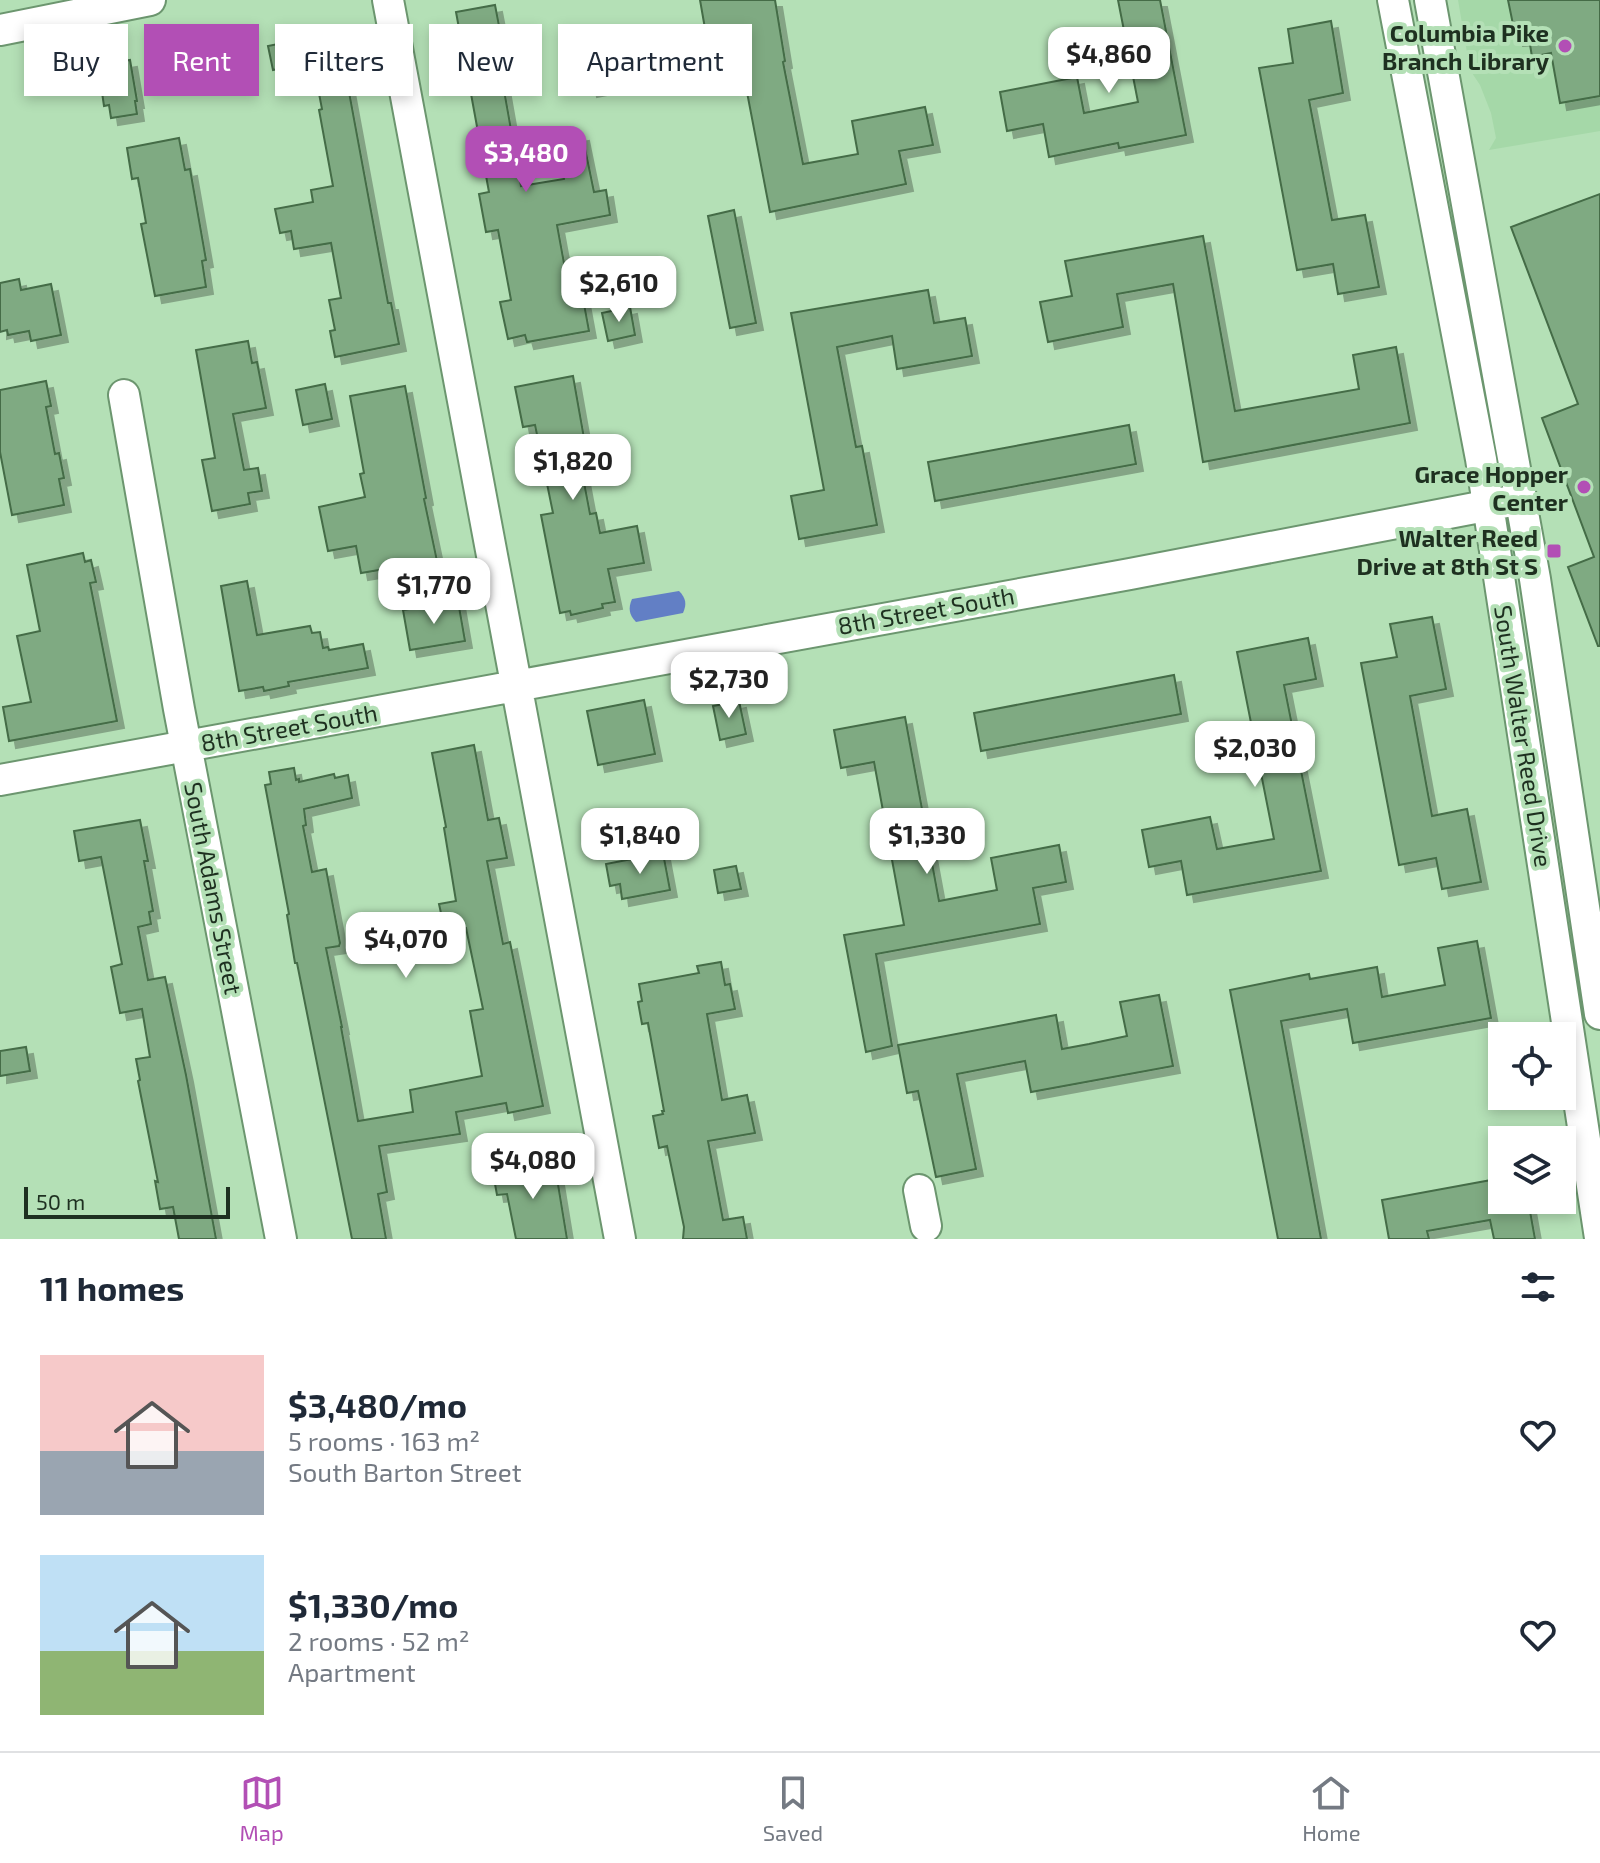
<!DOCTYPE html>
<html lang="en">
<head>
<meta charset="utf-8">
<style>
	:root { --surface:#fff; --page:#f6f6f7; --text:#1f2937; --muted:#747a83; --line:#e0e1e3; --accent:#b24fb5 }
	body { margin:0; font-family:"Exo 2",sans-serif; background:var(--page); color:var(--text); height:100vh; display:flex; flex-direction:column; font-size:30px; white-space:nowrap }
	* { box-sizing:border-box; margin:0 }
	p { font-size:26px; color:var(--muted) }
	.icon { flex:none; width:44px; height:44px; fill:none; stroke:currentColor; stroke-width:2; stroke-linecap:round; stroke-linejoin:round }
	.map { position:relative; height:1239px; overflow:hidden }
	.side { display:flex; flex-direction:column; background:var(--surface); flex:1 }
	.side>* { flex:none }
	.banner { position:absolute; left:24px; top:24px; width:800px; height:72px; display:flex; gap:16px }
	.tools { position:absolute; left:1488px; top:1022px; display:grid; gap:16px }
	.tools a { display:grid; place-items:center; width:88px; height:88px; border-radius:0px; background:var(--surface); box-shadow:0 4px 12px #0003; font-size:40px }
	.scale { position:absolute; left:24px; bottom:20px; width:206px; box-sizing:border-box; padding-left:8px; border:4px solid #1e3020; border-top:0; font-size:22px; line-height:28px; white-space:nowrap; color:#1e3020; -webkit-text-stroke:6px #b4e0b6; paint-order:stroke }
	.price { position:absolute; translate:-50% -68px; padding:0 18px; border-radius:16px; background:#fff; color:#222; font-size:26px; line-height:52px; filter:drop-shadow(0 2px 4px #0008) }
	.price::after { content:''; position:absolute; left:50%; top:48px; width:24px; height:18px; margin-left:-12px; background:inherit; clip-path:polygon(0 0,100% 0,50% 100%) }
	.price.active { background:var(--accent); color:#fff }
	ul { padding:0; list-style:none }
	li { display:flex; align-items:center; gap:24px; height:200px; padding:0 40px }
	li span { display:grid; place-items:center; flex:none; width:224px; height:160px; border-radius:0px; color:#555 }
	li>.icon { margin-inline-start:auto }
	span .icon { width:96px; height:96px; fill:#fffc; stroke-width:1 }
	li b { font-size:34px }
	h2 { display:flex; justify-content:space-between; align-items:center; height:96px; padding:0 40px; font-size:34px }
	.chip { padding:0 28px; border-radius:0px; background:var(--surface); box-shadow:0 4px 12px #0003; font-size:28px; line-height:72px }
	.chip.active { background:var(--accent); color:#fff }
	.menu { display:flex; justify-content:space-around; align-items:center; height:112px; border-top:2px solid var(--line); background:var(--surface); font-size:22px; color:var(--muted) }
	.menu a { display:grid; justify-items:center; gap:4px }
	.menu .active { color:var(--accent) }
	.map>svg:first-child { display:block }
	.built { fill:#a5d8a8 }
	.water { fill:#627fc5 }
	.building { fill:#7faa82; stroke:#446c47; stroke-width:2; filter:url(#shadow) }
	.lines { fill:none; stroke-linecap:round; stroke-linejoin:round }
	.minor-casing { stroke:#6c966f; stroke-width:34 }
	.minor { stroke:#fff; stroke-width:30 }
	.poi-dot { fill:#b24fb5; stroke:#b4e0b6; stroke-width:3 }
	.labels { text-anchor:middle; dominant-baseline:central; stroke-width:8; stroke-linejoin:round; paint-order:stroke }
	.poi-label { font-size:24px; font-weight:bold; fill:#1e3020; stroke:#b4e0b6; text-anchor:end }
	.street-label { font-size:24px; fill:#1e3020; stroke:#b4e0b6 }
</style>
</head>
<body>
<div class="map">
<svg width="1600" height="1239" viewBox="0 0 1600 1239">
	<defs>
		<filter id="shadow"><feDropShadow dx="7" dy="7" stdDeviation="0" flood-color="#0004"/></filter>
	</defs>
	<rect width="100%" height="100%" fill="#b4e0b6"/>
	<path class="built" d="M1458,0H1600V131L1489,150L1496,138L1491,113L1480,85L1470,70Z"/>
	<path class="water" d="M679,591C686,598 687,604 683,613L636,622C629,615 628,608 632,599Z"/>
	<path class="building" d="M700,0H775L785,61L783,62L803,164L858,154L852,121L925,107L933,145L899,151L906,184L770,212L736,35L707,40Z
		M1118,0H1160L1186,135L1119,148L1118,143L1049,157L1043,124L1007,131L1000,92L1077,77L1084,113L1138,102Z
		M1508,0H1600V96L1560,103L1551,53L1532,57L1529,38L1516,39Z
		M495,5L505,57L520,55L523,77L502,79L521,186L564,179L557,138L582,134L594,192L606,190L610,215L557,225L570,296L582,293L589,331L527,342L525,335L508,339L500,302L511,300L498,230L486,232L479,194L489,192L456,12Z
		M1331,21L1343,93L1309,100L1332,220L1365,215L1379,287L1338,294L1333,264L1297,270L1259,68L1293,63L1288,29Z
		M337,27L388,303H391L399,344L335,357L330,331L335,330L329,300L341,298L331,243L294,249L291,231L280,233L275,209L313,202L311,190L333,186L319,110L322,109L313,62L273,70L268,46L308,38L307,32Z
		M616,56L620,84L590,90L585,61Z
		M130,60L137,101H135L137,114L111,118L109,105L104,106L98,65Z
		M179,138L185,170L190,169L206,260L202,261L206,287L155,296L141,224L146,223L138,178L132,179L127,148Z
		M1600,194V646H1598L1568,567L1594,557L1542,418L1578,404L1511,227Z
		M734,210L756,323L730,328L708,216Z
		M1203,236L1235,411L1359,389L1353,355L1396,347L1410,423L1203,462L1173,284L1117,294L1123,327L1048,342L1040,302L1072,296L1065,261Z
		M19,279L21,290L51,284L61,335L31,341L29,331L8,335L7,330L0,332V283Z
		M928,290L934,323L965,318L972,356L897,369L892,336L837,347L856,447L862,446L877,525L799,539L791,496L824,490L791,313Z
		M630,307L635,335L608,341L602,313Z
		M248,341L252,363L257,362L266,408L233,414L244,470L258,468L262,491L248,493L250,504L212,511L202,460L215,458L196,350Z
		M573,376L587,455L579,456L590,514L596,513L600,533L637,526L644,563L608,569L615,602L602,604L603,608L571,615L570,611L560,613L541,515L553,513L535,425L523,427L515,387Z
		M46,381L51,406L46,407L55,454L59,453L64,478L59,479L64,505L12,515L0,452V390Z
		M325,384L332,419L303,425L296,390Z
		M405,386L426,498L424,499L437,561L397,569V567L361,573L356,546L328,551L319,507L365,497L360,474L364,473L350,396Z
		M1129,425L1136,464L935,501L928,462Z
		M83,553L85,562L91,560L96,582L90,583L117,721L9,741L3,707L31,702L17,636L40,631L27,565Z
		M247,581L257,635L310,626L312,633L320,632L323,648L328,647L329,650L363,644L368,668L288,682L289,686L264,691L263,687L239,691L221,586Z
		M458,601L465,641L410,650L403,610Z
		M1432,617L1446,689L1410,696L1432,816L1467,809L1481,882L1442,889L1436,858L1399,865L1361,663L1397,657L1390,624Z
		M1308,638L1316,679L1284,685L1321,871L1187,895L1181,861L1149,867L1142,830L1210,817L1217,849L1274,839L1237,652Z
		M1174,675L1181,714L981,751L974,713Z
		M644,700L655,754L598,765L587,711Z
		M739,701L746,734L720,740L713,706Z
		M905,717L939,901L997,890L991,858L1059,845L1066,882L1033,888L1040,924L876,954L892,1046L866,1052L844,935L904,925L874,762L841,768L834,730Z
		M474,745L488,820L499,818L507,858L487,861L503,944L510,942L543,1106L508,1113L506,1103L456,1112L460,1134L379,1146L387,1192L378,1194L386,1239H352L297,963H295L287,915L289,914L265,785L271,784L269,772L294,768L296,780L299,779V782L334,774L335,778L348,775L352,798L304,809L306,825L303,826L312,872L326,869L340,943L339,946L326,948L342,1027H341L350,1076L358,1121L413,1112L410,1090L482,1076L470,1011L483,1009L466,928H462L461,924L444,927L439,904L456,901L444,828L446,827L432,753Z
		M140,820L148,861H144L153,911L149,912L151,924L138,927L148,980L165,977L186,1075L216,1239H179L173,1207L160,1209L155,1181L158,1182L138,1081L140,1080L136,1059L150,1057L142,1009L120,1013L111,967L122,964L101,857L79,861L74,831Z
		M663,853L670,890L622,899L620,884L610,886L606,864Z
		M736,866L741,889L718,893L714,870Z
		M1477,941L1491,1018L1353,1043L1347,1009L1281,1021L1321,1239H1278L1230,990L1309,974L1310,979L1377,967L1382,997L1445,985L1438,948Z
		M721,962L725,985L730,984L735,1009L707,1014L722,1100L747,1095L755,1133L708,1141L723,1220L743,1217L747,1239H683L684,1227L667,1146L659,1148L653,1116L663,1114L662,1111H664L648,1023L642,1024L638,1002L642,1001L639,984L699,973L697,966Z
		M1159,995L1173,1066L1031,1092L1025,1061L957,1074L976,1169L936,1177L918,1091L907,1093L898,1045L1056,1015L1062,1049L1089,1044L1127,1036L1120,1002Z
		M26,1047L30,1071L0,1076V1051Z
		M554,1160L567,1239H516L507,1194L497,1195L493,1173Z
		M1502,1178V1200H1528L1535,1239H1494L1490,1220L1427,1231L1429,1239H1389L1382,1200Z"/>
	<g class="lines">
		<defs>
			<path id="minor" d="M388,0L620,1239
				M1393,0L1481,459L1600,1238
				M1430,0L1535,579L1600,1014
				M0,30L150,0
				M124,395L179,709L281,1239
				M0,780L1130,574L1522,499
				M919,1190L926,1226"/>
		</defs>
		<use href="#minor" class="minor-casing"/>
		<use href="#minor" class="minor"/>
	</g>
	<g class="poi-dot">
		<circle cx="1565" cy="46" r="8"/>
		<circle cx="1584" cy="487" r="8"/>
		<rect x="1546" y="543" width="16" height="16" rx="4"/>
	</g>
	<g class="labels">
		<g class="poi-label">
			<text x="1549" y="32">Columbia Pike<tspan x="1549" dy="28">Branch Library</tspan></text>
			<text x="1568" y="473">Grace Hopper<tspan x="1568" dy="28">Center</tspan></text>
			<text x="1538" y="537">Walter Reed<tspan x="1538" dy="28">Drive at 8th St S</tspan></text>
		</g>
		<g class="street-label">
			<text transform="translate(926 610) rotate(-10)">8th Street South</text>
			<text transform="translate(289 727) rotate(-10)">8th Street South</text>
			<text transform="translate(1524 736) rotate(81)">South Walter Reed Drive</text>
			<text transform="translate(214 888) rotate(79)">South Adams Street</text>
		</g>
	</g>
</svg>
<div class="tools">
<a><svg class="icon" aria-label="locate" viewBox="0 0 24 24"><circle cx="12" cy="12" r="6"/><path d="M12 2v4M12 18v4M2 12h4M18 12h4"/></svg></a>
<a><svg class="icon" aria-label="layers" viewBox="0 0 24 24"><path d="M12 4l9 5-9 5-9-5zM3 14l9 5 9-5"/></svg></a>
</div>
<div class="scale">50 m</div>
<b class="price" style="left:1109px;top:95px">$4,860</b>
<b class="price active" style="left:526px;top:194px">$3,480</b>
<b class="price" style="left:619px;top:324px">$2,610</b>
<b class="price" style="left:573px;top:502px">$1,820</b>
<b class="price" style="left:434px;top:626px">$1,770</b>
<b class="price" style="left:729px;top:720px">$2,730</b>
<b class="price" style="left:1255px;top:789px">$2,030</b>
<b class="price" style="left:640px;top:876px">$1,840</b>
<b class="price" style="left:927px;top:876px">$1,330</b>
<b class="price" style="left:406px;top:980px">$4,070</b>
<b class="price" style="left:533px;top:1201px">$4,080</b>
<div class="banner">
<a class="chip">Buy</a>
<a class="chip active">Rent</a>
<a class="chip">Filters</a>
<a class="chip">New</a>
<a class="chip">Apartment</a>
</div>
</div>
<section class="side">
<h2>11 homes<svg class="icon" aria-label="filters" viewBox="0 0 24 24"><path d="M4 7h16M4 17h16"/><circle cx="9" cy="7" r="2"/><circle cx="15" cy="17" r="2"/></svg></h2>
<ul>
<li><span style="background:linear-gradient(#f6c9c9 60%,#9aa5b1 0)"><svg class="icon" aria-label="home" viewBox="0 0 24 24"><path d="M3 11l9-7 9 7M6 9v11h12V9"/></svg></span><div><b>$3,480/mo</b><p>5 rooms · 163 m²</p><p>South Barton Street</p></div><svg class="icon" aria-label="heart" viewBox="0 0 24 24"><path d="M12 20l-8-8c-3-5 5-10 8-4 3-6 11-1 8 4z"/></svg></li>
<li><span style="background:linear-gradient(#bfe0f5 60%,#8fb573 0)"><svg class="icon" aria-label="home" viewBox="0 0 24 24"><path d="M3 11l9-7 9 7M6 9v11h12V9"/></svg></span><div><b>$1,330/mo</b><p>2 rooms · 52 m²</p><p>Apartment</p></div><svg class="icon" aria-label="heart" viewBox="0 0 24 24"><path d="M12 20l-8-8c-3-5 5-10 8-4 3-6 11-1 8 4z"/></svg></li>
</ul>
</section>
<nav class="menu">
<a class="active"><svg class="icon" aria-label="map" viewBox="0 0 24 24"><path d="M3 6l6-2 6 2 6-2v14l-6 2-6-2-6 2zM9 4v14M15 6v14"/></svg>Map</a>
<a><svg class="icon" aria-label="saved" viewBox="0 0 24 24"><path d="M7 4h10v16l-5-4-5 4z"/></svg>Saved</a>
<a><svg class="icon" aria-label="home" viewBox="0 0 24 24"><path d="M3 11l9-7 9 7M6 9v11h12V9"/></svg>Home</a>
</nav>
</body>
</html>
